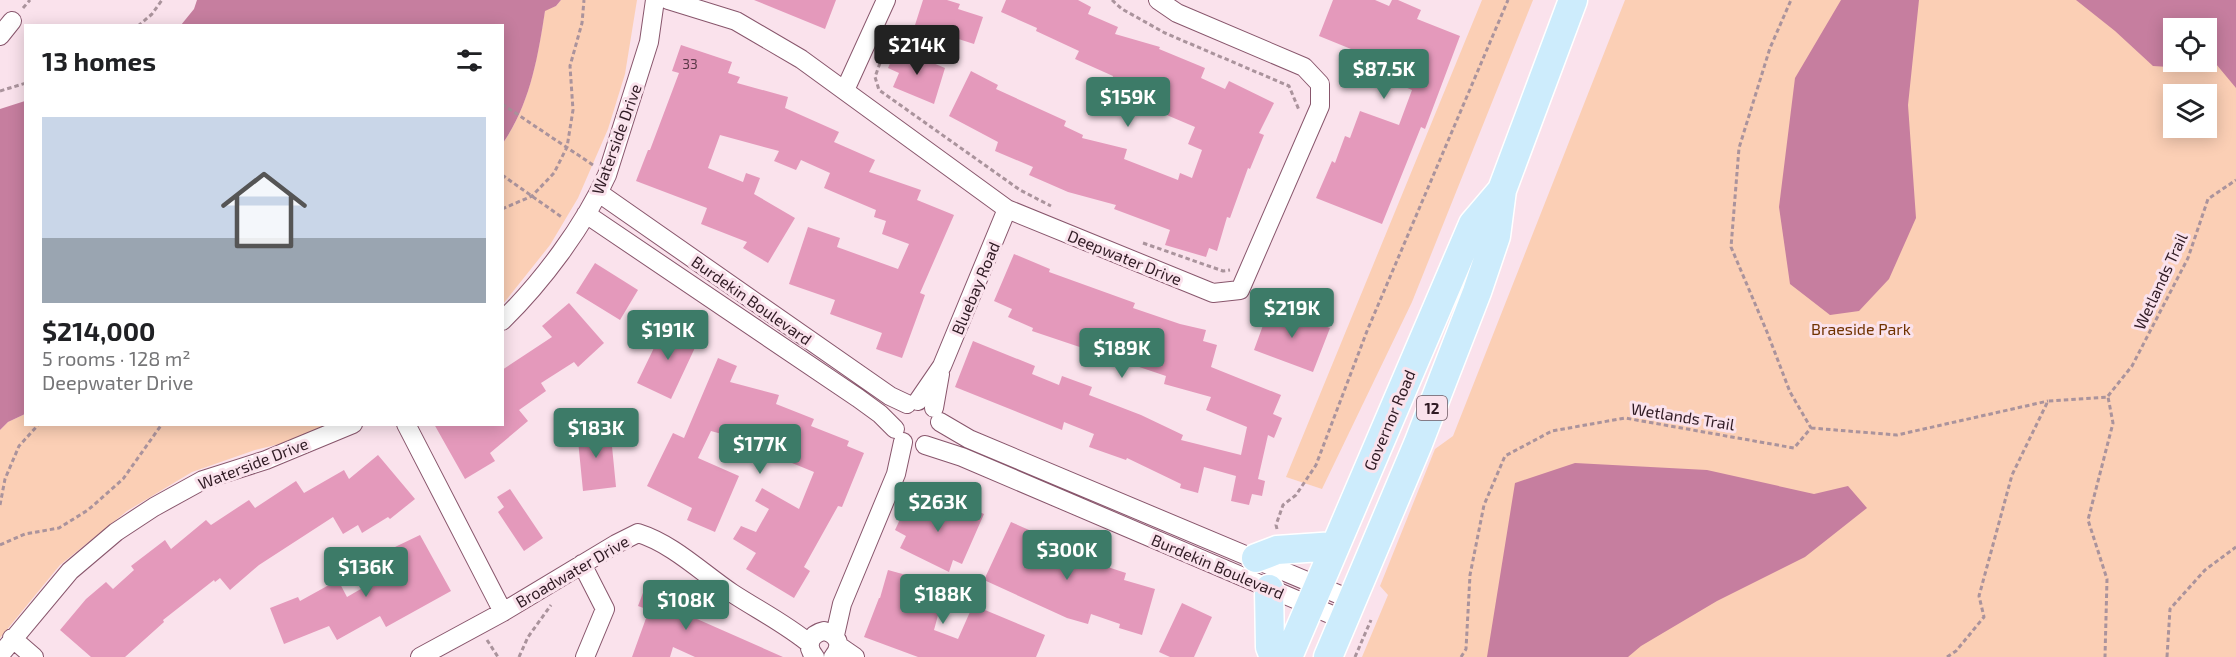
<!DOCTYPE html>
<html lang="en">
<head>
<meta charset="utf-8">
<style>
	:root { --surface:#fff; --page:#f2f2f2; --text:#202124; --muted:#757577; --accent:#3d7b68 }
	body { margin:0; font-family:"Exo 2",sans-serif; background:var(--page); color:var(--text); height:100vh; display:flex; flex-direction:column; font-size:22px; white-space:nowrap }
	* { box-sizing:border-box; margin:0 }
	p { font-size:20px; color:var(--muted) }
	.icon { flex:none; width:33px; height:33px; fill:none; stroke:currentColor; stroke-width:2; stroke-linecap:round; stroke-linejoin:round }
	.map { position:relative; flex:1; overflow:hidden }
	.side { position:absolute; left:24px; top:24px; width:480px; height:402px; display:flex; flex-direction:column; background:var(--surface); border-radius:0px; box-shadow:0 3px 15px #0003 }
	.side>* { flex:none }
	.tools { position:absolute; left:2163px; top:18px; display:grid; gap:12px }
	.tools a { display:grid; place-items:center; width:54px; height:54px; border-radius:0px; background:var(--surface); box-shadow:0 3px 15px #0003; font-size:30px }
	.price { position:absolute; translate:-50% -51px; padding:0 14px; border-radius:6px; background:var(--accent); color:#fff; font-size:20px; line-height:39px; filter:drop-shadow(0 2px 3px #0008) }
	.price::after { content:''; position:absolute; left:50%; top:36px; width:18px; height:14px; margin-left:-9px; background:inherit; clip-path:polygon(0 0,100% 0,50% 100%) }
	.price.active { background:#222; color:#fff }
	ul { padding:0; list-style:none }
	li { display:grid; align-content:center; gap:12px; height:318px; padding:0 18px }
	li span { display:grid; place-items:center; height:186px; border-radius:0px; color:#555 }
	li>.icon { margin-inline-start:auto }
	span .icon { width:108px; height:108px; fill:#fffc; stroke-width:1 }
	li b { font-size:26px }
	h2 { display:flex; justify-content:space-between; align-items:center; height:72px; padding:0 18px; font-size:26px }
	.map>svg:first-child { display:block }
	.green { fill:#fbcfb5; fill-rule:evenodd }
	.water { fill:#c67e9f; fill-rule:evenodd }
	.building { fill:#e499bb }
	.lines { fill:none; stroke-linecap:round; stroke-linejoin:round }
	.minor-casing { stroke:#88566c; stroke-width:20 }
	.primary-casing { stroke:#fff; stroke-width:31 }
	.path { stroke:#aa939c; stroke-width:3; stroke-dasharray:4.5 3; stroke-linecap:butt }
	.minor { stroke:#fff; stroke-width:18 }
	.primary { stroke:#cdecfc; stroke-width:28 }
	.labels { text-anchor:middle; dominant-baseline:central; stroke-width:6; stroke-linejoin:round; paint-order:stroke }
	.number-label { font-size:14px; fill:#5d3a4a }
	.shield { fill:#fae2ec; stroke:#6d5760; stroke-width:1.5 }
	.shield-label { font-size:15px; font-weight:bold; fill:#301b24 }
	.street-label { font-size:16px; fill:#301b24; stroke:#fae2ec }
	.park-label { font-size:16px; fill:#703200; stroke:#fae2ec }
</style>
</head>
<body>
<div class="map">
<svg width="2236" height="657" viewBox="0 0 2236 657">
	<rect width="100%" height="100%" fill="#fae2ec"/>
	<path class="green" d="M561,0H637L625,74L608,129L578,198L550,245L503,304V143C530,104 538,56 545,10L556,6Z
		M1482,0H1533L1412,302L1322,489L1286,477Z
		M1625,0H2236V657H1362L1388,595L1380,586L1435,449L1453,436ZM2174,28H2206V62H2174ZM2174,94H2206V128H2174Z
		M25,414L26,424L333,425L312,436L255,450L192,472L127,511L60,565L0,638V430L8,422Z"/>
	<path class="water" d="M197,0H561L556,6L545,11C538,57 530,104 503,143L502,26L181,25L194,9Z
		M1841,0H1919L1908,105L1916,218L1889,279L1859,311L1830,315L1790,284L1779,207L1795,78Z
		M2076,0H2236V88L2216,64L2184,68L2153,66L2115,31ZM2206,28V62H2174V28Z
		M25,101V414L8,422L0,430V109Z
		M1575,463L1707,470L1814,494L1848,486L1867,508L1805,557L1717,601L1641,646L1628,657H1487L1515,483Z"/>
	<path class="building" d="M754,0H836L825,29Z
		M923,0H947L960,4L958,9L983,17L974,44L915,25Z
		M1006,0H1078L1091,7L1088,14L1118,27L1115,34L1160,47L1159,49L1205,68L1201,78L1225,89L1229,81L1274,103L1259,133L1264,135L1250,169L1248,168L1230,218L1227,217L1217,251L1209,248L1206,257L1165,245L1170,230L1114,209L1116,205L1068,192L1029,175L1033,167L995,151L998,142L949,116L971,71L998,85L996,89L1066,121L1064,126L1083,135L1082,138L1127,149L1124,159L1178,180L1180,173L1192,178L1202,150L1188,144L1195,127L1143,105L1142,110L1106,99L1113,76L1075,59L1079,51L1036,31L1037,28L1001,12Z
		M1333,0H1375L1389,6L1392,0H1398L1421,10L1417,19L1460,36L1425,129L1421,127L1382,224L1316,198L1332,161L1335,163L1345,136L1350,138L1360,111L1399,125L1412,90L1405,87L1410,73L1319,36Z
		M681,45L732,62L728,73L740,77L737,83L788,97L785,108L839,132L834,142L875,160L869,172L921,190L917,200L954,215L920,293L925,295L902,358L876,349L882,333L830,314L835,300L789,284L808,227L840,238L837,247L898,269L909,244L882,234L886,221L874,217L876,210L824,188L830,173L801,160L796,170L774,161L779,151L720,135L708,168L743,182L746,173L760,178L754,194L795,218L768,263L743,248L747,242L701,224L707,208L636,181L648,150H650L679,73L672,71Z
		M897,48L945,68L934,104L893,87L899,73L888,68Z
		M1014,254L1050,269L1049,272L1135,303L1133,308L1180,324L1206,330L1203,341L1217,345L1211,367L1281,395L1273,414L1282,418L1274,438L1268,435L1258,479L1265,481L1262,496L1252,494L1249,505L1231,501L1236,476L1204,467L1198,493L1180,488L1181,484L1127,458L1126,460L1089,447L1094,434L1064,422L1062,430L955,387L973,341L1035,366L1032,374L1059,385L1062,376L1092,387L1089,395L1141,415L1183,435L1181,440L1241,455L1247,427L1206,410L1211,397L1164,384L1166,376L1032,331L1033,328L1008,317L1012,309L994,301Z
		M595,263L638,290L620,320L576,293Z
		M569,303L604,343L578,367L574,362L541,383L546,391L519,410L528,421L490,453L495,461L465,479L434,424H502V370L552,337L542,326Z
		M1270,306L1330,328L1313,372L1254,350Z
		M666,323L699,339L671,399L637,383Z
		M718,358L737,366L730,382L779,395L776,404L814,419L811,426L849,441L847,446L864,453L842,507L838,506L804,567L810,571L794,598L746,569L756,553L733,539L741,526L756,532L769,509L755,501L762,488L799,509L814,472L770,454L772,448L711,431L698,458L739,476L715,532L687,520L692,508L647,486L673,433L684,438Z
		M610,426L616,487L583,491L577,430Z
		M378,455L415,499L390,519L388,517L362,533L358,525L343,534L333,517L259,565L230,590L220,578L215,582L214,580L163,620L164,622L125,657H91L60,630L86,599L106,582L113,589L134,570L131,566L165,540L171,549L206,520L211,525L249,500L255,508L296,481L304,493L344,470L349,479Z
		M510,489L543,538L524,551L498,512L504,507L497,497Z
		M910,498L950,517L957,502L984,514L962,564L953,560L949,572L900,548L906,536L895,530Z
		M1011,522L1079,552L1077,557L1126,573L1124,580L1155,589L1142,635L1119,628L1120,624L1091,614L1088,624L1067,618L984,580Z
		M420,535L451,591L386,627L380,616L337,640L329,626L284,644L270,608L298,597L300,601L338,580L347,597L404,564L395,547Z
		M888,570L946,586L934,630L958,639L973,605L1045,635L1036,657H918L864,637L879,598H880Z
		M647,582L702,606L697,619L783,657H695L673,647L670,657H632L649,610L638,606Z
		M1182,603L1212,617L1194,657H1170L1159,652Z"/>
	<g class="lines">
		<defs>
			<path id="minor" d="M668,0L736,21L801,59L1007,209L1213,293L1240,290L1320,106V84L1304,67L1177,13L1158,0
				M0,36L12,21
				M845,90L886,0
				M599,193L890,396L907,404
				M586,214L858,398L880,414L895,429
				M502,321C542,282 584,226 607,175L649,42L655,0
				M918,401L942,366L1007,209
				M934,408L940,374
				M940,422L969,439L1352,600
				M406,424L503,612
				M925,445L962,457L1344,620
				M582,564L605,609L585,657
				M835,635L842,604L896,474L903,442
				M12,638L34,657
				M839,646L855,657
				M0,655L70,571L116,532L154,507L203,480L266,460L353,424
				M420,657L503,612L616,544L638,533C673,544 701,572 732,593C758,610 786,624 810,644
				M815,657C805,646 810,634 824,631C838,634 843,646 833,657"/>
			<path id="primary" d="M1256,558L1277,550L1335,546
				M1269,589L1270,647L1274,657
				M1288,657L1473,224L1502,190
				M1328,657L1418,444L1477,292L1496,236L1502,190L1573,0"/>
		</defs>
		<use href="#minor" class="minor-casing"/>
		<use href="#primary" class="primary-casing"/>
		<path class="path" d="M1112,0L1122,9L1165,33L1289,86L1299,110
			M23,8L30,0
			M138,26L152,14L162,0
			M885,49L875,77L879,90L1020,190L1051,206
			M0,91L26,83
			M502,104L593,165
			M502,175L563,218
			M502,209L532,196L554,173L567,147L573,110L570,66L582,23L584,0
			M1143,243L1223,271L1230,270
			M2108,396L2132,366L2188,258L2208,199L2236,180
			M1811,428L1897,435L2048,401
			M0,505L5,479L19,446L39,424
			M1277,529L1276,525L1283,505L1296,495L1316,465L1367,331L1508,0
			M0,545L25,534L59,528L88,510L123,479L162,424
			M487,640L498,657
			M519,657L528,637L551,605
			M1355,657L1371,620
			M1461,657L1466,649L1470,575L1484,505L1505,456L1552,431L1625,418L1794,448L1811,428L1790,392L1767,332L1731,247L1739,148L1770,48L1791,0
			M1947,657L1956,651L1984,617L1979,596L2012,475L2048,401L2108,397L2113,423L2088,520L2107,579L2105,657
			M2167,657L2170,609L2205,570L2236,547"/>
		<use href="#minor" class="minor"/>
		<use href="#primary" class="primary"/>
	</g>
	<g class="labels">
		<g class="number-label">
			<text x="690" y="63">33</text>
		</g>
		<rect class="shield" x="1417" y="396" width="30" height="24" rx="4.5"/>
		<g class="shield-label">
			<text x="1432" y="408">12</text>
		</g>
		<g class="street-label">
			<text transform="translate(616 139) rotate(-70)">Waterside Drive</text>
			<text transform="translate(1125 257) rotate(22)">Deepwater Drive</text>
			<text transform="translate(2160 281) rotate(-65)">Wetlands Trail</text>
			<text transform="translate(975 288) rotate(-67)">Bluebay Road</text>
			<text transform="translate(752 300) rotate(35)">Burdekin Boulevard</text>
			<text transform="translate(1683 416) rotate(9)">Wetlands Trail</text>
			<text transform="translate(1389 420) rotate(-67)">Governor Road</text>
			<text transform="translate(253 463) rotate(-21)">Waterside Drive</text>
			<text transform="translate(1218 566) rotate(23)">Burdekin Boulevard</text>
			<text transform="translate(572 571) rotate(-30)">Broadwater Drive</text>
		</g>
		<g class="park-label">
			<text x="1861" y="328">Braeside Park</text>
		</g>
	</g>
</svg>
<div class="tools">
<a><svg class="icon" aria-label="locate" viewBox="0 0 24 24"><circle cx="12" cy="12" r="6"/><path d="M12 2v4M12 18v4M2 12h4M18 12h4"/></svg></a>
<a><svg class="icon" aria-label="layers" viewBox="0 0 24 24"><path d="M12 4l9 5-9 5-9-5zM3 14l9 5 9-5"/></svg></a>
</div>
<b class="price active" style="left:917px;top:76px">$214K</b>
<b class="price" style="left:1384px;top:100px">$87.5K</b>
<b class="price" style="left:1128px;top:128px">$159K</b>
<b class="price" style="left:1292px;top:339px">$219K</b>
<b class="price" style="left:668px;top:361px">$191K</b>
<b class="price" style="left:1122px;top:379px">$189K</b>
<b class="price" style="left:596px;top:459px">$183K</b>
<b class="price" style="left:760px;top:475px">$177K</b>
<b class="price" style="left:938px;top:533px">$263K</b>
<b class="price" style="left:1067px;top:581px">$300K</b>
<b class="price" style="left:366px;top:598px">$136K</b>
<b class="price" style="left:943px;top:625px">$188K</b>
<b class="price" style="left:686px;top:631px">$108K</b>
<section class="side">
<h2>13 homes<svg class="icon" aria-label="filters" viewBox="0 0 24 24"><path d="M4 7h16M4 17h16"/><circle cx="9" cy="7" r="2"/><circle cx="15" cy="17" r="2"/></svg></h2>
<ul>
<li><span style="background:linear-gradient(#c9d6e8 65%,#9aa5b1 0)"><svg class="icon" aria-label="home" viewBox="0 0 24 24"><path d="M3 11l9-7 9 7M6 9v11h12V9"/></svg></span><div><b>$214,000</b><p>5 rooms · 128 m²</p><p>Deepwater Drive</p></div></li>
</ul>
</section>
</div>
</body>
</html>
